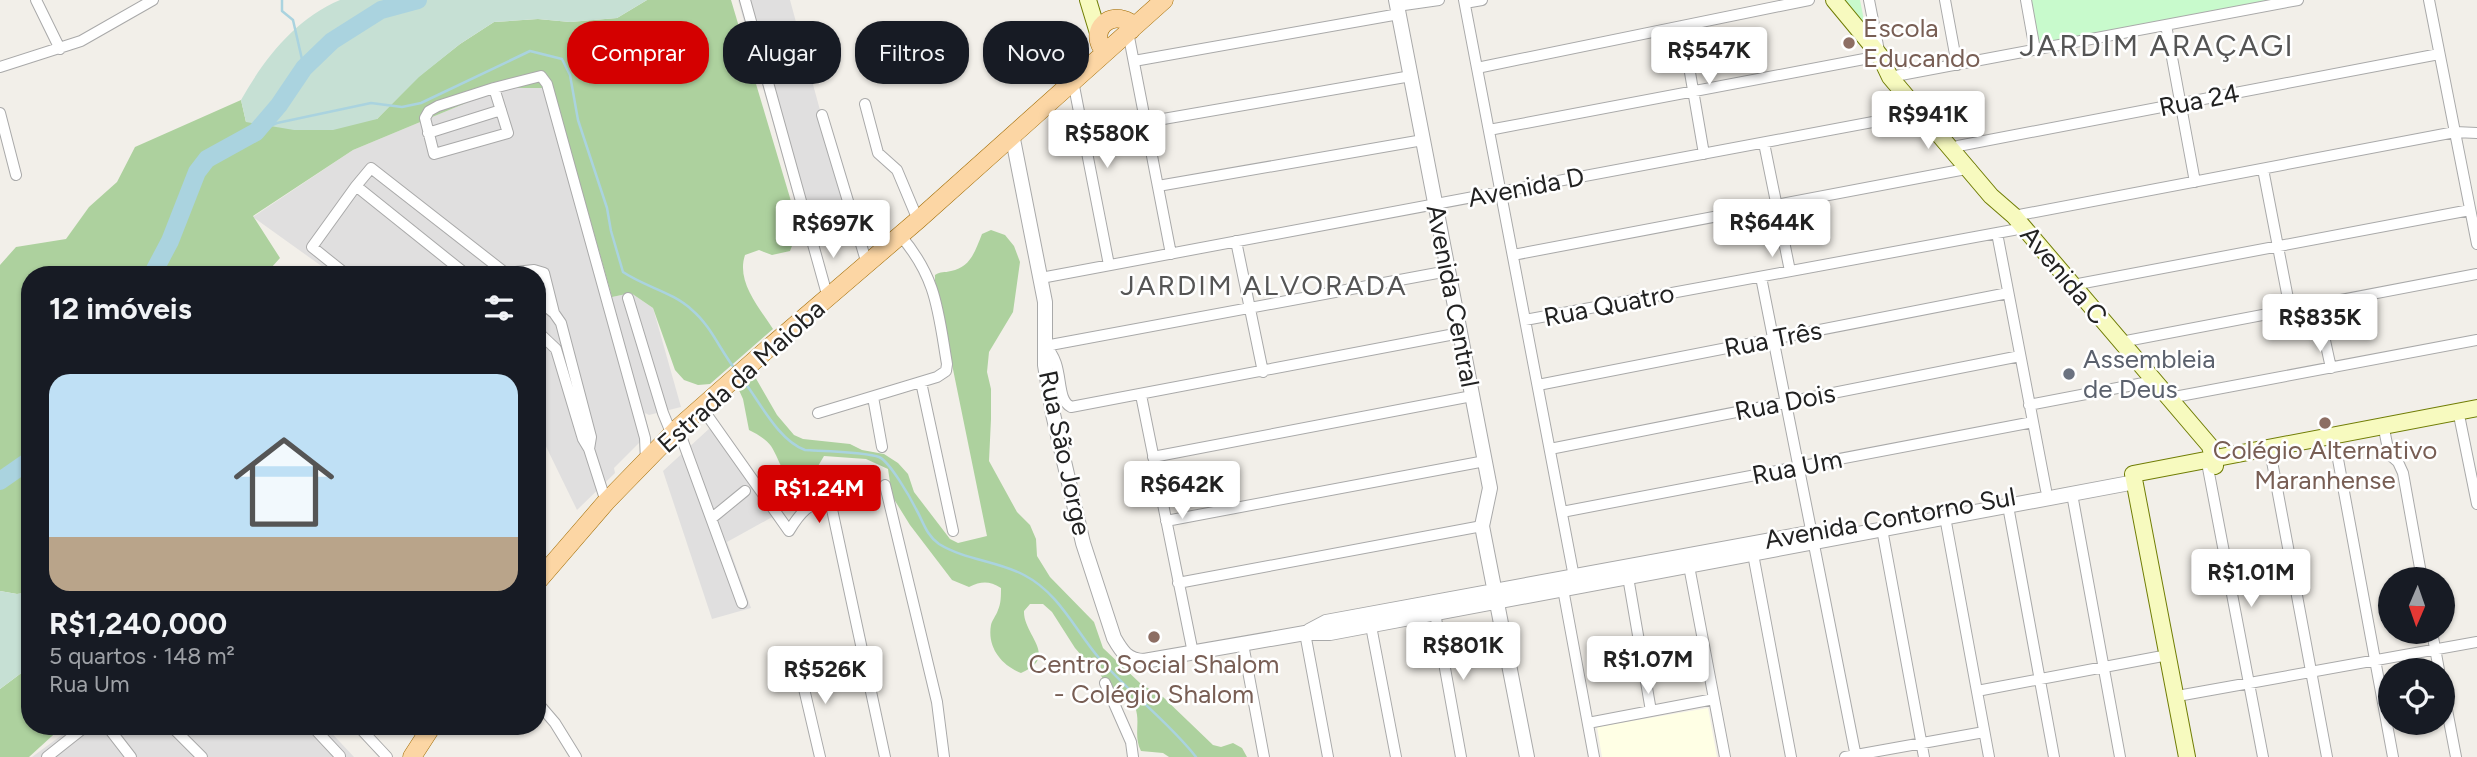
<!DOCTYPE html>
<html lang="pt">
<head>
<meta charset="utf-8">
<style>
	:root { --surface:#171b24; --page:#20242c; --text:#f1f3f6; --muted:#9ea1a6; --line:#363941; --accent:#d40000 }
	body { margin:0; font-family:Figtree,sans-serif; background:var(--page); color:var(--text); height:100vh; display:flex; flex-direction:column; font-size:26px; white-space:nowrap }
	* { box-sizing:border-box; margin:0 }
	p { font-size:23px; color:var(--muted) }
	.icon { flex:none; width:38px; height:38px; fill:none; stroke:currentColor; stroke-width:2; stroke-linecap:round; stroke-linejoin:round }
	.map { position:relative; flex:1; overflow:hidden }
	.details { position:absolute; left:21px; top:266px; width:525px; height:469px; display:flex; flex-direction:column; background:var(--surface); border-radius:28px; box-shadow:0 2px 5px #0004 }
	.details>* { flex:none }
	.banner { position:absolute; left:567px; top:21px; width:665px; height:63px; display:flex; gap:14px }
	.needle { width:46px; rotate:182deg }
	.fabs { position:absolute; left:2378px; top:567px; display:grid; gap:14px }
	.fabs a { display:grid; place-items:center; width:77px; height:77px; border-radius:50%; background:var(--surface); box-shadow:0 2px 5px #0004; font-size:35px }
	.price { position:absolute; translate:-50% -60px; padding:0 16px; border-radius:7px; background:#fff; color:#222; font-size:23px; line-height:46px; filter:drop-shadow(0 2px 4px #0008) }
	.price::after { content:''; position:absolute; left:50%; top:42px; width:21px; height:16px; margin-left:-10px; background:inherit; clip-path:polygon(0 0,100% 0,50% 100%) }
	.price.selected { background:var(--accent); color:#fff }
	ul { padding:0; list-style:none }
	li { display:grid; align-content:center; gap:14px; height:371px; padding:0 28px }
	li+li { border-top:2px solid var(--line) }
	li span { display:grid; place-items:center; height:217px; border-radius:21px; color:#555 }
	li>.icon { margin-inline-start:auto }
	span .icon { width:126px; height:126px; fill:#fffc; stroke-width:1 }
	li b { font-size:30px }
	h2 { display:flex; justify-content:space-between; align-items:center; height:84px; padding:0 28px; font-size:30px }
	.pill { padding:0 24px; border-radius:28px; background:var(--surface); box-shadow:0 2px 5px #0004; font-size:24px; line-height:63px }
	.pill.selected { background:var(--accent); color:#fff }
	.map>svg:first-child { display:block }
	.residential { fill:#e0dfdf }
	.education { fill:#ffffe5 }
	.forest { fill:#add19e }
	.wetland { fill:#c6e0d4 }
	.park { fill:#c8facc }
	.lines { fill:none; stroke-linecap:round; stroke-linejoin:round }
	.stream { stroke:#aad3df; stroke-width:2.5 }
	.river { stroke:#aad3df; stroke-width:18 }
	.minor-casing { stroke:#a9a9a9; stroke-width:12 }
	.tertiary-casing { stroke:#a9a9a9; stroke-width:16 }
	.secondary-casing { stroke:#707d05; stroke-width:18 }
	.primary-casing { stroke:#a06b00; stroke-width:19 }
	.minor { stroke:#fff; stroke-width:10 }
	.tertiary { stroke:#fff; stroke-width:14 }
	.secondary { stroke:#f7fabf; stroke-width:16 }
	.primary { stroke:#fcd6a4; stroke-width:18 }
	.education-dot { fill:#8d6e63; stroke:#fff; stroke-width:2.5 }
	.worship-dot { fill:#6b7280; stroke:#fff; stroke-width:2.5 }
	.labels { text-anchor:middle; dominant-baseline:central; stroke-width:5; stroke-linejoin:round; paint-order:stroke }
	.education-label { font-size:26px; fill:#785e54; stroke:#fff }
	.street-label { font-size:26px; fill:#222; stroke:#fff }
	.worship-label { font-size:26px; fill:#5b616d; stroke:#fff; text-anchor:start }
	.neighbourhood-label { font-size:28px; letter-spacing:2px; fill:#555; stroke:#fff }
	.quarter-label { font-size:30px; letter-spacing:2px; fill:#555; stroke:#fff }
</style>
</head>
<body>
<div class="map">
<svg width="2477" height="757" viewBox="0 0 2477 757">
	<rect width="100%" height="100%" fill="#f2efe9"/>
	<path class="residential" d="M738,0H790L848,213L802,225Z
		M502,88H553L612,297L631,293L653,308L681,407L649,415L645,413L649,433L614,468L615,473L577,510L537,428V275H334L253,217L353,150Z
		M711,427L774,516L727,542L751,608L712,619L663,471Z
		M74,726H325L354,757H32Z"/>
	<path class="education" d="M1708,708L1717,757H1602L1597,727Z"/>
	<path class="forest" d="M647,0H731L799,228L790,251L772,255L759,250L745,255C736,282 759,307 773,329L710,384L698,385L684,380L675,370L653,308L631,293L612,297L553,88H502L353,150L253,216L280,258L271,268L255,275H30V592L17,594L0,591V265L16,247L66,239L89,207L117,182L135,147L241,100L246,122L377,119L418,77L460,44L494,22L538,19L570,22L617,18Z
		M991,230L1005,235L1014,246L1020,262L1013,312L989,352L987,372L991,389V419L989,461L1017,512L1030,525L1036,539L1037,556L1050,577L1094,622L1103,648L1141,684L1163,697L1213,745L1221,747L1233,743L1242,748L1247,757H1169L1163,753L1141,751C1133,736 1141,722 1135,707L1122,700L1105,683L1097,668L1088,663L1075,648L1052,612L1043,604H1030L1024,611C1023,635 1060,657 1021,673C1001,665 987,647 991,625C992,620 996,616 998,610C1001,604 1001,595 1001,588C989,581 982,581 969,587L952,580L910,525L892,496L888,469L866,459L824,456L808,483C783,486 782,463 771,446C766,439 757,434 749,430L743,399L738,388L754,375L777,415L794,435L803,439L850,444L862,450L884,454L898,463L908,474L914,492L950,539L958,543L987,536L935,281V275C941,271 944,273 951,271C971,267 975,251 982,234Z
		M20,674H30V726H63L29,757H0V689Z"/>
	<path class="wetland" d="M340,0H647L617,18L570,22L538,19L494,22L460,44L419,77L377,119L333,130H294L246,122L241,100C264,59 295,19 340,0Z
		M0,591L17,594L30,592V674H20L0,689Z"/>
	<path class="park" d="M1841,0H1860L1866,30Z
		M2026,0H2265L2266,6L2035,50Z"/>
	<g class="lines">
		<path class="stream" d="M282,0V11L293,20L304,68
			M256,132L277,123L371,103L402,107L421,103L530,51L562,59L570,75L578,120L607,208L611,231L623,272C645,287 673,292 692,310C711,326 720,350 735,369
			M743,380C760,402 778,440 805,450C820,451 868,452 879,457C890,462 910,497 916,509C923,521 926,535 939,544C965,560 998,561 1024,575C1059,593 1075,630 1099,658C1129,693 1167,720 1196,757"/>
		<path class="river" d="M152,275L170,241L197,172L207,159L256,132L279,105L304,68L332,41L381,10L418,0
			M0,481L30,460"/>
		<defs>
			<path id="minor" d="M36,0L60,49
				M745,0L828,298
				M1464,0L1574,577
				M1945,0L1957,65
				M2026,0L2035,50
				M2429,0L2477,244
				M1465,3L1482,0
				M1397,6L1439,0
				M2166,25L2195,182
				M1682,26L1704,154
				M1128,32L1171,254
				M1134,61L1399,14
				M0,67L81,41L153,0
				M1477,68L1809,0
				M1890,77L2298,0
				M1073,81L1109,265
				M494,88L508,133L434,154L425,118L429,111L438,106L494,88L541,76L547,84L645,438L646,461
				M865,104L878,153L897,170L918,220
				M0,113L16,175
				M822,115L867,264
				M1146,122L1411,76
				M1489,130L1880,56L1869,0
				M428,133L501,110
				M1764,143L1790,271
				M1958,146L2439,54
				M2263,169L2290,309
				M1158,186L1423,140
				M2014,216L2455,132L2477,133
				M1997,233L2046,490
				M1236,241L1263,372
				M1513,255L1971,168
				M506,273L534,270L544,273L554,313
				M347,275L312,247L356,186
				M467,275L356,186L371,168L508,275
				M1761,277L1856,757
				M1041,278L1926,112
				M2073,285L2470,210
				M628,298L663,413L672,435
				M537,299L554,313L561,323L591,437L589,449
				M2317,304L2331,368
				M1525,320L2024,228
				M537,331L556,349L583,439L589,449L606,502
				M2121,342L2477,274
				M1045,346C1066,365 1054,398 1071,407L1460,333
				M1045,346L1448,271
				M921,382L953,531
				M1538,385L2008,293
				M1141,395L1193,653
				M873,397L882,447
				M2169,398L2477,340
				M2029,405L2154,381
				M702,408L789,531C800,513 809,502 830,500L885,757
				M818,413L937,377L946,371L947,364C938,311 937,278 900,235
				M2460,420L2477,504
				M678,428L742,603
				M2385,434L2389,454L2398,462L2403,473L2422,579
				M2335,443L2393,757
				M1550,449L2020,356
				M2271,456L2327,757
				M1153,457L1472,396
				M2208,468L2263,757
				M885,485L937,702L944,757
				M2072,494L2120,757
				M2008,506L2054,757
				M1562,512L2033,422
				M1945,517L1989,757
				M712,518L745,491
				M1166,521L1485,461
				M1882,529L1924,757
				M1753,554L1791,757
				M1689,566L1725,757
				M1628,577L1651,711
				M1178,583L1482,526
				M1563,589L1594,757
				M1435,613L1461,757
				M1371,626L1396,757
				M2432,632L2439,670
				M1305,633L1328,757
				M1243,644L1264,757
				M798,663L820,757
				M1105,683L1131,742L1133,757
				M2443,689L2456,757
				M1977,691L2168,655
				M2183,695L2477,642
				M537,702L555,723L576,757
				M1588,723L1714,699
				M107,726L131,757
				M171,726L202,757
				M312,726L340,756
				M358,726L387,757
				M47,757L86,726
				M1845,757L1984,732"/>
			<path id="tertiary" d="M1396,0L1490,488L1482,526L1527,757
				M1012,134L1045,302V365L1053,414L1083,543L1114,638C1122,652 1127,660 1144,661L1305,633H1330L2135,482
				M1309,631L1326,622L1814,532"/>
			<path id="secondary" d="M1088,0L1098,33
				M1834,0L1887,64
				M1880,56L1890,77L1991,196L2014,216L2210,446L2215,466
				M2187,757L2133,474L2477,408"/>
			<path id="primary" d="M1108,50L1102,48C1090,29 1110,11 1129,22L1131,30
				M537,582L606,502L678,428L763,353L918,220L1164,0
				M412,757L432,726"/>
		</defs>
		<use href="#minor" class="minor-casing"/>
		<use href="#tertiary" class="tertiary-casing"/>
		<use href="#secondary" class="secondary-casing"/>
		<use href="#primary" class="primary-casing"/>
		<use href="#minor" class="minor"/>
		<use href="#tertiary" class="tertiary"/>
		<use href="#secondary" class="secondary"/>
		<use href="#primary" class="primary"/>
	</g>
	<g class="education-dot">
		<circle cx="1849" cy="43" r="7"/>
		<circle cx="2325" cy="423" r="7"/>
		<circle cx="1154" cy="637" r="7"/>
	</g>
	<circle class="worship-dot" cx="2069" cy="374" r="7"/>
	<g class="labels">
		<g class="education-label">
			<text x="1863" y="28" text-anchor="start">Escola<tspan x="1863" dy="30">Educando</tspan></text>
			<text x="2325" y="450">Colégio Alternativo<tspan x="2325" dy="30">Maranhense</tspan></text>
			<text x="1154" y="664">Centro Social Shalom<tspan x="1154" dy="30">- Colégio Shalom</tspan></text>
		</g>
		<g class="street-label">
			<text transform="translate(2199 100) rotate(-11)">Rua 24</text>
			<text transform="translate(1526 187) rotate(-11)">Avenida D</text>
			<text transform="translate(2064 275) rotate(50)">Avenida C</text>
			<text transform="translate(1453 296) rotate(79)">Avenida Central</text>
			<text transform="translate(1609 305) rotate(-11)">Rua Quatro</text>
			<text transform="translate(1773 339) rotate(-11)">Rua Três</text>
			<text transform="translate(741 376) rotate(-42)">Estrada da Maioba</text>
			<text transform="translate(1785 402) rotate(-11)">Rua Dois</text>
			<text transform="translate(1065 453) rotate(78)">Rua São Jorge</text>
			<text transform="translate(1797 467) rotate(-11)">Rua Um</text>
			<text transform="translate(1890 518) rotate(-10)">Avenida Contorno Sul</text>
		</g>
		<g class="worship-label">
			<text x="2083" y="359">Assembleia<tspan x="2083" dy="30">de Deus</tspan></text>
		</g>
		<g class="neighbourhood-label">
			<text x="1264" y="285">JARDIM ALVORADA</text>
		</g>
		<g class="quarter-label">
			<text x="2157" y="45">JARDIM ARAÇAGI</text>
		</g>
	</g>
</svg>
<div class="fabs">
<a><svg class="needle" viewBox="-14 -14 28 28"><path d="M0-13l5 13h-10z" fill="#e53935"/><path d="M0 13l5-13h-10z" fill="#9ea1a6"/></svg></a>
<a><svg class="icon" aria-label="locate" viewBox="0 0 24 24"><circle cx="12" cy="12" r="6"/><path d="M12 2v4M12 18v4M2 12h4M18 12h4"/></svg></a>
</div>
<b class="price" style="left:1709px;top:87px">R$547K</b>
<b class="price" style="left:1928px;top:151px">R$941K</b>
<b class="price" style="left:1107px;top:170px">R$580K</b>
<b class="price" style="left:1772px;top:259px">R$644K</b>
<b class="price" style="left:833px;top:260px">R$697K</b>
<b class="price" style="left:2320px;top:354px">R$835K</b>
<b class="price" style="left:1182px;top:521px">R$642K</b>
<b class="price selected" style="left:819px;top:525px">R$1.24M</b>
<b class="price" style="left:2251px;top:609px">R$1.01M</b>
<b class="price" style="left:1463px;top:682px">R$801K</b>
<b class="price" style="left:1648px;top:696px">R$1.07M</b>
<b class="price" style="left:825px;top:706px">R$526K</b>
<div class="banner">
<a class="pill selected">Comprar</a>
<a class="pill">Alugar</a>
<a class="pill">Filtros</a>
<a class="pill">Novo</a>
</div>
<section class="details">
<h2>12 imóveis<svg class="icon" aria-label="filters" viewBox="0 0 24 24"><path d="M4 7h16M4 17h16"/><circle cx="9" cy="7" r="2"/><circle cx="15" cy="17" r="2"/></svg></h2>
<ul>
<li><span style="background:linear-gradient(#bfe0f5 75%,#b9a48a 0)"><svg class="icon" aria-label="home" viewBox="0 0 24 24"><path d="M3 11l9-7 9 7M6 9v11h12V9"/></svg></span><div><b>R$1,240,000</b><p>5 quartos · 148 m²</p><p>Rua Um</p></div></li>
</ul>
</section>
</div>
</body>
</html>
